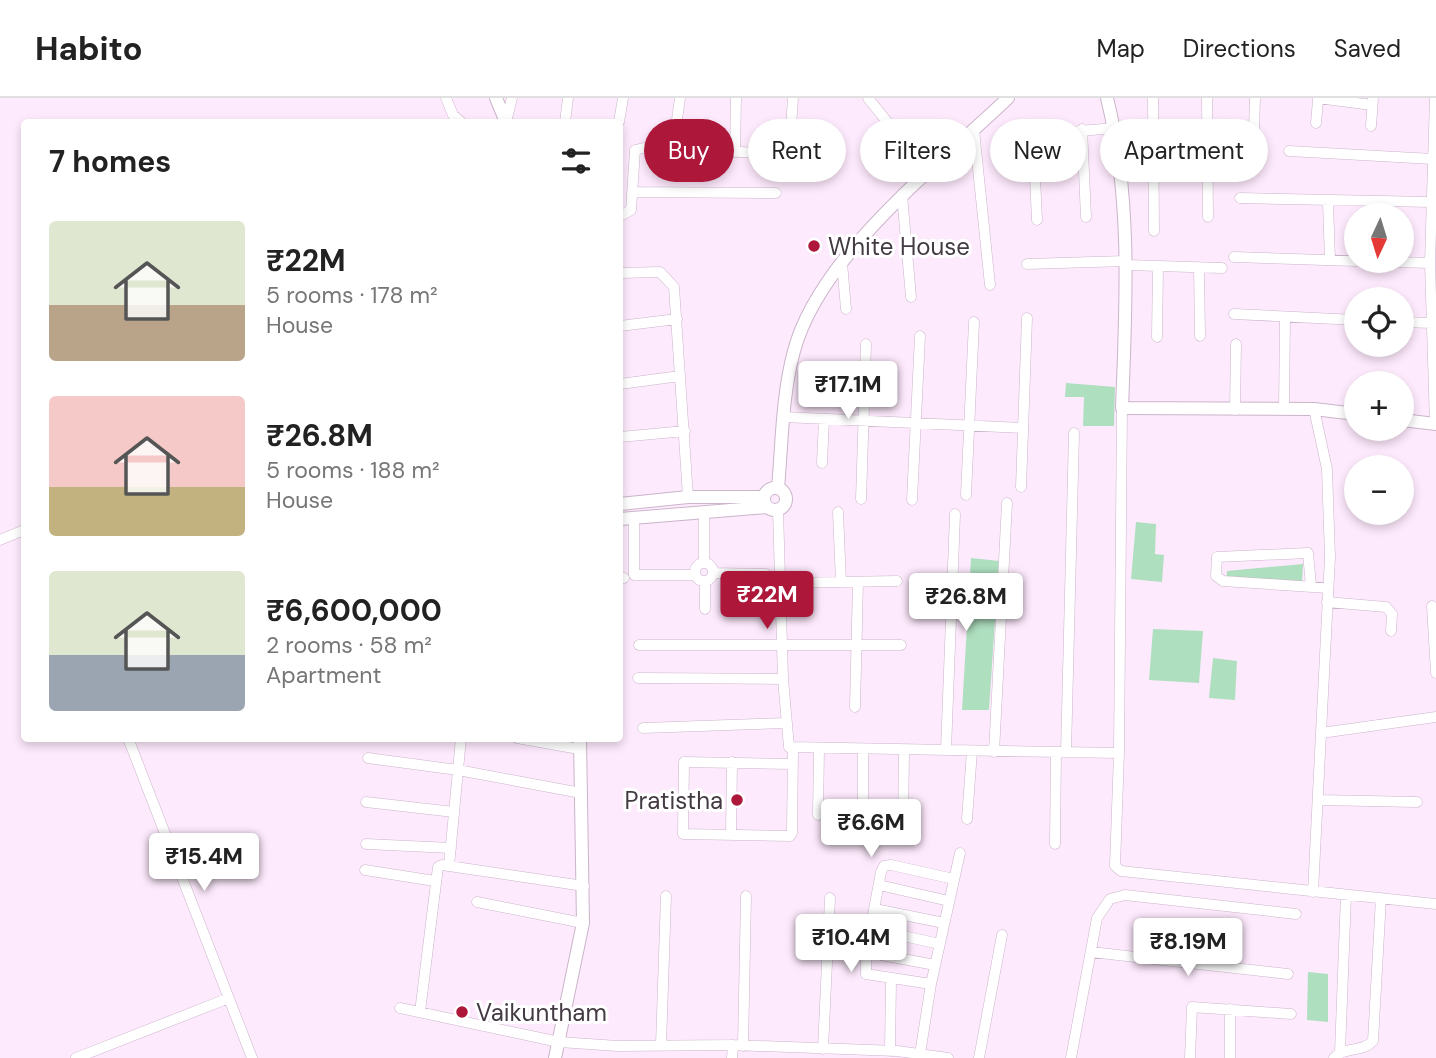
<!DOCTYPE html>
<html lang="en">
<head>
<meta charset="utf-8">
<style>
	:root { --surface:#fff; --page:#f6f6f6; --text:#222; --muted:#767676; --line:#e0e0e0; --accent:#ac173a }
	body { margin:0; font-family:"DM Sans",sans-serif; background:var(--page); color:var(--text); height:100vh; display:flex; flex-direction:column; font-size:26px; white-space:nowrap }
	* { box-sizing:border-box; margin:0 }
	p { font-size:23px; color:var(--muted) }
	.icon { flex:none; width:38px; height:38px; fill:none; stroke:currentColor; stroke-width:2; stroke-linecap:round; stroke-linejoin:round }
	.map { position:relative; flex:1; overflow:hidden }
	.side { position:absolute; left:21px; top:21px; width:602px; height:623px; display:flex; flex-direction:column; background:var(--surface); border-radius:7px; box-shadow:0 4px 10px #0003 }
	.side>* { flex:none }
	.top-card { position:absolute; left:644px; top:21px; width:665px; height:63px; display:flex; gap:14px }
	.needle { width:46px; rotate:184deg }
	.fabs { position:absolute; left:1344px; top:105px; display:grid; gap:14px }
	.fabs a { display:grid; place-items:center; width:70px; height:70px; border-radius:50%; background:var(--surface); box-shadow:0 4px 10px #0003; font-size:35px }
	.price { position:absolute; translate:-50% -60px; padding:0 16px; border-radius:7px; background:#fff; color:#222; font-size:23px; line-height:46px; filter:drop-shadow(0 2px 4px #0008) }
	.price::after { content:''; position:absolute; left:50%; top:42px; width:21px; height:16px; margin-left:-10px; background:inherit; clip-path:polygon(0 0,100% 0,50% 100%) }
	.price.current { background:var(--accent); color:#fff }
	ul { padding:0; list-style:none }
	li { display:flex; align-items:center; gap:21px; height:175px; padding:0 28px }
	li span { display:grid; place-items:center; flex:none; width:196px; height:140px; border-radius:7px; color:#555 }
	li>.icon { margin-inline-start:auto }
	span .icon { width:84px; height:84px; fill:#fffc; stroke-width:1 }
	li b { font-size:30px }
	h2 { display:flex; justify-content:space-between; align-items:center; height:84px; padding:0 28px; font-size:30px }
	.pill { padding:0 24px; border-radius:32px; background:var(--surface); box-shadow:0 4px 10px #0003; font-size:24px; line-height:63px }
	.pill.current { background:var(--accent); color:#fff }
	header { display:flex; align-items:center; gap:42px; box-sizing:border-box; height:98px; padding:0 35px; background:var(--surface); border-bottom:2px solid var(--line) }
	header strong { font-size:33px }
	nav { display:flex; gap:38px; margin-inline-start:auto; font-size:24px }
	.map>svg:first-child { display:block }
	.green { fill:#aedfbf }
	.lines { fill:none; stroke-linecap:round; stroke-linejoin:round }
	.minor-casing { stroke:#cbb4ca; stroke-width:11 }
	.tertiary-casing { stroke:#cbb4ca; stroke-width:14 }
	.minor { stroke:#fff; stroke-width:10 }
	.tertiary { stroke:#fff; stroke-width:12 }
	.poi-dot { fill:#ac173a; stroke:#fff; stroke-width:2.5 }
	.labels { text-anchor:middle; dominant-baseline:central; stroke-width:6; stroke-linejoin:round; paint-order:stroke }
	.poi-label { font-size:24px; fill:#433a43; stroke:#fff; text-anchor:start }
</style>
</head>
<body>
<header>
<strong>Habito</strong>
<nav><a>Map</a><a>Directions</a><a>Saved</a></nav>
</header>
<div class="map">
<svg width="1436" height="960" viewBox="0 0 1436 960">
	<rect width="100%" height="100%" fill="#feeafd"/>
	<path class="green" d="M1066,285L1115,289L1114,328H1083L1084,299H1065Z
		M1136,424L1156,426L1155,456L1164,457L1162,484L1131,481Z
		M971,460L999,463L989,612H962Z
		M1303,466L1302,485L1226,486L1227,473Z
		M1153,531L1203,533L1199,585L1149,582Z
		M1213,560L1237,563L1235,602L1209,600Z
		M1308,874L1328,876V924L1307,922Z"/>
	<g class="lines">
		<defs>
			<path id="minor" d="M446,0L453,17L461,24
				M868,0L926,72
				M1153,0L1154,133
				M1207,0L1208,119
				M1318,0L1372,7
				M506,24L512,0
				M565,24L568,0
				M619,24L623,0
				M1316,25L1318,2
				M1371,28L1373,0
				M1082,31L1086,119
				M1254,31L1255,0
				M974,32L990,187
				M673,50L680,0
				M1289,53L1433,61
				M735,54L736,0
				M632,94L776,95
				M902,97L911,199
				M1240,100L1431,104
				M1328,104L1330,162
				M620,118L631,112L635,52L648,49L780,56L785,54L790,43L793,0
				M1037,122L1033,37L1115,30
				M1234,159L1356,163
				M1363,163L1430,165
				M842,165L846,211
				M1027,166L1126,163
				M1127,167L1222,170
				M1199,169L1200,238
				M620,175L660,174L674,189L688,399
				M1234,216L1356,222
				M1402,224L1432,225
				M620,228L677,221
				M1157,239L1158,168
				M620,286L680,278
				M1122,310L1119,655L1115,768L1121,773L1436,806
				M1284,311L1285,219
				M1314,311L1327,371L1330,459L1321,635
				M1235,312L1236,246
				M784,319L1022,330
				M1435,326L1430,165L1435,0
				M620,339L685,333
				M822,365L824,322
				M1021,389L1027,220
				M966,397L974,224
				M861,401L866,246
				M912,402L920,238
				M778,412L783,581L789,649L1119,655
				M838,414L841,484
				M634,420V477H695
				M0,442L24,432
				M695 474a9 9 0 1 1 18 0a9 9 0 1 1-18 0Z
				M704,465V415
				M713,475L766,476
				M620,480H624
				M705,483V511
				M781,485L897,483
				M1311,488L1308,455L1217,459L1216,478L1223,483L1328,490
				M1327,504L1386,509L1392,516L1391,533
				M1432,508L1436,575
				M639,547H901
				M638,580L783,581
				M855,609L858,484
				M643,630L787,625
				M128,640L252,960
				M517,640L579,651
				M863,652V729
				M946,652L955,416
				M994,654L1007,405
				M1066,654L1074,335
				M368,660L458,672L581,695
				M793,666L684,664L683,736L790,738L792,735L793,652
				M1318,702L1417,704
				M366,704L454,714
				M818,717L819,652
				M967,721L972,653
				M903,729L904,653
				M731,737L732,664
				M366,746L451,750
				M1055,746L1056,654
				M449,768L461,640
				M365,772L435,783
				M879,787L949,803
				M1313,794L1321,635L1436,619
				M477,804L583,825
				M875,811L944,825
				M871,831L940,846
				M866,854L935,867
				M1091,854L1288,876
				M931,886L866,876V854L881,774L884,768L891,767L954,781
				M400,910L559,944L618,948L733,947L897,953L948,960
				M420,914L438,769L442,767L584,788
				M661,947L666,798
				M743,948L746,798
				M823,951L830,800
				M890,953L891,881
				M1340,954L1346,797
				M920,956L931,886L960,755
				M76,960L229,900
				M732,960L733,947
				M979,960L1002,837
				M1071,960L1097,820L1110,801L1125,797L1296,816
				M1190,960L1192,909L1291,916
				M1230,960V911
				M1334,960C1344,948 1362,955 1373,943L1381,800"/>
			<path id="tertiary" d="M496,0L506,24
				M1107,0C1132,100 1126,207 1122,310L1314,311L1356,316
				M1402,322L1436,326
				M778,390C782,345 782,297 794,253C819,158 939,66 1008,0
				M764 401a11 11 0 1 1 22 0a11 11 0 1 1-22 0Z
				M620,406L688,399H764
				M620,421L767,409
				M555,960L583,825L580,640"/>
		</defs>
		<use href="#minor" class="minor-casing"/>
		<use href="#tertiary" class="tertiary-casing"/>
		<use href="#minor" class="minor"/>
		<use href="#tertiary" class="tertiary"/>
	</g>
	<g class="poi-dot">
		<circle cx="814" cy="148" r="7"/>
		<circle cx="737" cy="702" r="7"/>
		<circle cx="462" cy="914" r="7"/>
	</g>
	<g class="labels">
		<g class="poi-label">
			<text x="828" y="148">White House</text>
			<text x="723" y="702" text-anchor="end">Pratistha</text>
			<text x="476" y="914">Vaikuntham</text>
		</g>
	</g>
</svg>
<div class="fabs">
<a><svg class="needle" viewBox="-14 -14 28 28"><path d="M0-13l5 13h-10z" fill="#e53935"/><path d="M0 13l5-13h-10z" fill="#767676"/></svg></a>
<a><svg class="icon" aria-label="locate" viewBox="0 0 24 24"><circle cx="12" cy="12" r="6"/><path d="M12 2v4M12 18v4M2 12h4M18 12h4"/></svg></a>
<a>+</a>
<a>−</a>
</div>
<b class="price" style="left:848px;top:323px">₹17.1M</b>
<b class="price current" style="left:767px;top:533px">₹22M</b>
<b class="price" style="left:966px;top:535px">₹26.8M</b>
<b class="price" style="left:871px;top:761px">₹6.6M</b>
<b class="price" style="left:204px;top:795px">₹15.4M</b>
<b class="price" style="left:851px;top:876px">₹10.4M</b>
<b class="price" style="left:1188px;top:880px">₹8.19M</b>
<div class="top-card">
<a class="pill current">Buy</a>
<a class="pill">Rent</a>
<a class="pill">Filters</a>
<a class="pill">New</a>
<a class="pill">Apartment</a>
</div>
<section class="side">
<h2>7 homes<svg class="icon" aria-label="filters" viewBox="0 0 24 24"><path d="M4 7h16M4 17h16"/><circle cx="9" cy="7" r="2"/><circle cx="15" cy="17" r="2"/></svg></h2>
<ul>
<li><span style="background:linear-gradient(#dfe7d0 60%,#b9a48a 0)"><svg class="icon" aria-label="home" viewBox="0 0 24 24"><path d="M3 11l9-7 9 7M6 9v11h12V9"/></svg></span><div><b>₹22M</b><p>5 rooms · 178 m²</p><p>House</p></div></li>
<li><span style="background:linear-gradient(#f6c9c9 65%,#c2b280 0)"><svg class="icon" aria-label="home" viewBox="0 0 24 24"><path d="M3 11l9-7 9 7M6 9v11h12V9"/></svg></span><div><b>₹26.8M</b><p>5 rooms · 188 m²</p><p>House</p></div></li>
<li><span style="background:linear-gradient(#dfe7d0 60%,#9aa5b1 0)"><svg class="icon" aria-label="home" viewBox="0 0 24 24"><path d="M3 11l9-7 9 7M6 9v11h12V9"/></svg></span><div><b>₹6,600,000</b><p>2 rooms · 58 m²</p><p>Apartment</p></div></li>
</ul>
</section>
</div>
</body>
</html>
